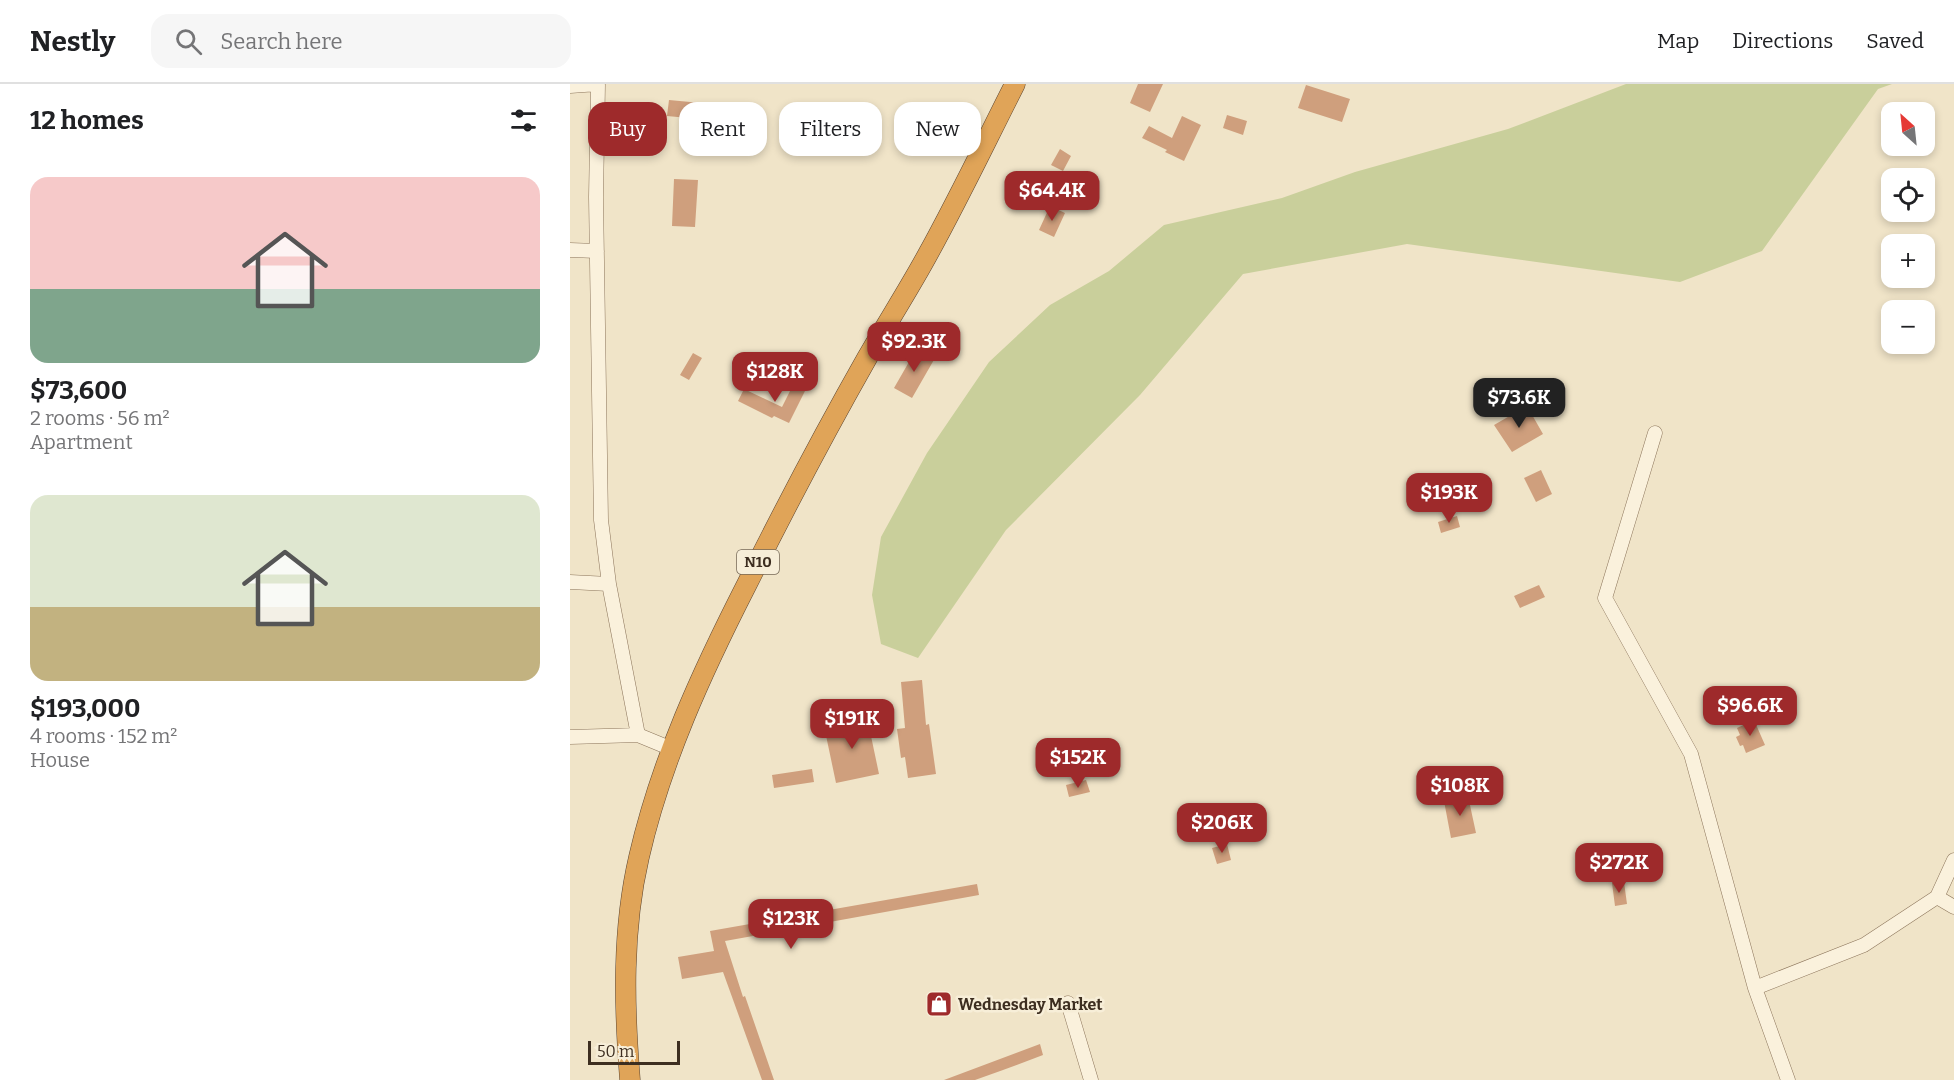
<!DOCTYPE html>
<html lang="en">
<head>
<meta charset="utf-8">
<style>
	:root { --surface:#fff; --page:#f6f6f6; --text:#202124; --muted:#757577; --line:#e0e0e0; --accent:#9e2a2b }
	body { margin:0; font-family:Bitter,serif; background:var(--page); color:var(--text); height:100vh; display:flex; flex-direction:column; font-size:22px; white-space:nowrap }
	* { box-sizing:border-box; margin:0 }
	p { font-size:20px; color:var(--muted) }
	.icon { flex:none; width:33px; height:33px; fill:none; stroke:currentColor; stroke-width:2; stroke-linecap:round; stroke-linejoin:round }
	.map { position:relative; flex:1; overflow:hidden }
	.sheet { display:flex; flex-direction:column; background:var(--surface); width:570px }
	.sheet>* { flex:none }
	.guide { position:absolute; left:18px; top:18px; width:570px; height:54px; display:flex; gap:12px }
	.needle { width:39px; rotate:333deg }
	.tools { position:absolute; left:1311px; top:18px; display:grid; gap:12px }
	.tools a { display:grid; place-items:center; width:54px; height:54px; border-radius:12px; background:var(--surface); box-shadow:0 3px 9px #0003; font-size:30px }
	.scale { position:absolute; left:18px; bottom:15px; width:92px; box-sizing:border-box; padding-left:6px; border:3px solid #3d2e20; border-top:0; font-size:16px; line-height:21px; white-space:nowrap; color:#3d2e20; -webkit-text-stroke:4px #f7eed8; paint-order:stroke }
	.price { position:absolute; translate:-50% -51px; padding:0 14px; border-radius:12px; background:var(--accent); color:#fff; font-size:20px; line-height:39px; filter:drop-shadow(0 2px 3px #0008) }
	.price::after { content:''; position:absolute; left:50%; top:36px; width:18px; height:14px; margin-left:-9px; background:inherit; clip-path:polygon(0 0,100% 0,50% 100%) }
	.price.active { background:#222; color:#fff }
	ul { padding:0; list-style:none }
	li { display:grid; align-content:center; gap:12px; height:318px; padding:0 30px }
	li span { display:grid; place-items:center; height:186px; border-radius:18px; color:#555 }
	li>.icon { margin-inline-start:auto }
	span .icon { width:108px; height:108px; fill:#fffc; stroke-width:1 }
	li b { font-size:26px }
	h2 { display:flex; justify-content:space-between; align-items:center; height:72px; padding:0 30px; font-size:26px }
	.pill { padding:0 21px; border-radius:18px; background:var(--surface); box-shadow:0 3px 9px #0003; font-size:21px; line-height:54px }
	.pill.active { background:var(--accent); color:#fff }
	header { display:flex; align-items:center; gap:36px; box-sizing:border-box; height:84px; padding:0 30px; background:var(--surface); border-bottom:2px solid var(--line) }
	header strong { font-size:28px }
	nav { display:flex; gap:33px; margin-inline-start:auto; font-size:21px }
	.search { width:420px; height:54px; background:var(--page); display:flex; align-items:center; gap:15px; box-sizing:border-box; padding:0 21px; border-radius:18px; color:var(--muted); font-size:22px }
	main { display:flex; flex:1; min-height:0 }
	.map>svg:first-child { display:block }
	.green { fill:#c9cf9b }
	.building { fill:#cf9f7d }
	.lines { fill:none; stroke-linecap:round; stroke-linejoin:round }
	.minor-casing { stroke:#8d765c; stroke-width:15 }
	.highway-casing { stroke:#5b4430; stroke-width:21 }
	.minor { stroke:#faf1dc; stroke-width:14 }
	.highway { stroke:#e0a458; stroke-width:20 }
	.labels { text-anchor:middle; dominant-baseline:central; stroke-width:5; stroke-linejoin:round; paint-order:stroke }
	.shield { fill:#f7eed8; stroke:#756857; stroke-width:1.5 }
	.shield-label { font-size:15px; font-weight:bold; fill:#3d2e20 }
	.poi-label { font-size:16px; font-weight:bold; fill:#3d2e20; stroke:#f7eed8; text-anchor:start }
</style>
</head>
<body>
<header>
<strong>Nestly</strong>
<div class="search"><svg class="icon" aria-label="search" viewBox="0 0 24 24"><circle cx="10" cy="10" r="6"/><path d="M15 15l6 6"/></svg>Search here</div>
<nav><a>Map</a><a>Directions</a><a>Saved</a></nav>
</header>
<main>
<section class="sheet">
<h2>12 homes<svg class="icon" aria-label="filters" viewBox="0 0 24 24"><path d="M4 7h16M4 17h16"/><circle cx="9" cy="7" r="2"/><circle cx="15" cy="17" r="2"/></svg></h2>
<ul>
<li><span style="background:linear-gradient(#f6c9c9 60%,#7fa58c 0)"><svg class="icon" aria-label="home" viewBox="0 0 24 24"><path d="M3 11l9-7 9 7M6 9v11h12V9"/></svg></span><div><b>$73,600</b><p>2 rooms · 56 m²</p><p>Apartment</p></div></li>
<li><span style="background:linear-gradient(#dfe7d0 60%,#c2b280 0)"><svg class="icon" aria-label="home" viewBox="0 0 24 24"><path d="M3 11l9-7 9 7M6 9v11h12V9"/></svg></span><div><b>$193,000</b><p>4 rooms · 152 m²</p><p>House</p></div></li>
</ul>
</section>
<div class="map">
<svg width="1384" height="996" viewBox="0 0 1384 996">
	<rect width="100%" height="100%" fill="#f0e4c8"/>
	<path class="green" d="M1056,0H1322L1308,5L1192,167L1110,198L837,160L673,190L570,311L436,446L348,574L311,560L302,511L311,453L357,369L419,278L480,221L539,187L594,141L712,114L785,88L938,45Z"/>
	<path class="building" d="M568,0H593L580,28L560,19Z
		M736,1L780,15L772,38L728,24Z
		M99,16L131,19L129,35L97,32Z
		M657,31L677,37L673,51L653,44Z
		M287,32L307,44L291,68L272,56Z
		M612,32L631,41L614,77L595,68L597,66L572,54L579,42L602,54Z
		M490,65L501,72L493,87L481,81Z
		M104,95L128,96L125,143L102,142Z
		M480,122L495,129L484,153L469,146Z
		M347,264L365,274L342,314L324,304Z
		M123,269L132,274L119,296L110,291Z
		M225,297L237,303L219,339L204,332L202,334L168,317L174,305L212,323Z
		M957,322L973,350L942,368L924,341Z
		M971,386L982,410L966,418L954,394Z
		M887,432L890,443L871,449L868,438Z
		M969,501L975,513L950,524L944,512Z
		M352,596L356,641L359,640L366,690L338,694L335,673L331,674L327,645L335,644L331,598Z
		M297,633L309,690L266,699L254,642Z
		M1184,636L1195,661L1176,669L1173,661L1170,662L1166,653L1170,651L1167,644Z
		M242,685L244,698L204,704L202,691Z
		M516,696L520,708L499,713L496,701Z
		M898,712L906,749L881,754L874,717Z
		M657,760L661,776L647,780L642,764Z
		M1054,798L1057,820L1045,822L1042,799Z
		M407,800L409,811L155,857L173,913L175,912L204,996H192L153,888L112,895L108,873L144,867L140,847Z
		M470,960L473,971L433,986L405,996H374Z"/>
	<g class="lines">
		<defs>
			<path id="minor" d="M28,0L26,113L31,436L39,500L68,651L102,665
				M0,2L28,0
				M0,166L27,167
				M1085,349L1035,514L1121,670L1185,904L1218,996
				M0,498L39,500
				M0,653L68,651
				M1367,813L1384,823
				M1185,904L1294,861L1367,813L1384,776
				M498,919L521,996"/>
			<path id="highway" d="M60,996C54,922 52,846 69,773C91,677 132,588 177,500C215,424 255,348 297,274C317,239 339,205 358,170C389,114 416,57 445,0"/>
		</defs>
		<use href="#minor" class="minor-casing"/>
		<use href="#highway" class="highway-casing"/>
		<use href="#minor" class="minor"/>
		<use href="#highway" class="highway"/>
	</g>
	<defs>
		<symbol id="shop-square" viewBox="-11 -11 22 22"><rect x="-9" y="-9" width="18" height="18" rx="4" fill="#9e2a2b" stroke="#f7eed8"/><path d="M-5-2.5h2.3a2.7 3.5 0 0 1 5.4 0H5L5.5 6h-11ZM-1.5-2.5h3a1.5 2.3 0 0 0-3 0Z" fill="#fff"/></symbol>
	</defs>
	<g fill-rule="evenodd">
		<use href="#shop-square" x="354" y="905" width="30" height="30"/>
	</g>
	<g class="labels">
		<rect class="shield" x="167" y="466" width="42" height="24" rx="4.5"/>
		<g class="shield-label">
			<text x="188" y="478">N10</text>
		</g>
		<g class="poi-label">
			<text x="388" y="920">Wednesday Market</text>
		</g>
	</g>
</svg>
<div class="tools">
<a><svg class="needle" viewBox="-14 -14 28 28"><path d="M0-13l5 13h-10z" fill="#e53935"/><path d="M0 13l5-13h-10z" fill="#757577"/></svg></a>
<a><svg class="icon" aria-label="locate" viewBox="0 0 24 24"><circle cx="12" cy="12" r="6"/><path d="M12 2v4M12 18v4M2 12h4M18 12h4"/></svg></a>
<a>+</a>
<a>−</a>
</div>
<div class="scale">50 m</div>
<b class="price" style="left:482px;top:138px">$64.4K</b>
<b class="price" style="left:344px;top:289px">$92.3K</b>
<b class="price" style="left:205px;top:319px">$128K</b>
<b class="price active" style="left:949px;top:345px">$73.6K</b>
<b class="price" style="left:879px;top:440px">$193K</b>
<b class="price" style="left:1180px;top:653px">$96.6K</b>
<b class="price" style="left:282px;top:666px">$191K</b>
<b class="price" style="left:508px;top:705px">$152K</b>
<b class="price" style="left:890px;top:733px">$108K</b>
<b class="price" style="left:652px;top:770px">$206K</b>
<b class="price" style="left:1049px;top:810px">$272K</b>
<b class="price" style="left:221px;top:866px">$123K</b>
<div class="guide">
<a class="pill active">Buy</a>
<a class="pill">Rent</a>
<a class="pill">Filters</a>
<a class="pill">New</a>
</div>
</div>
</main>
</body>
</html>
